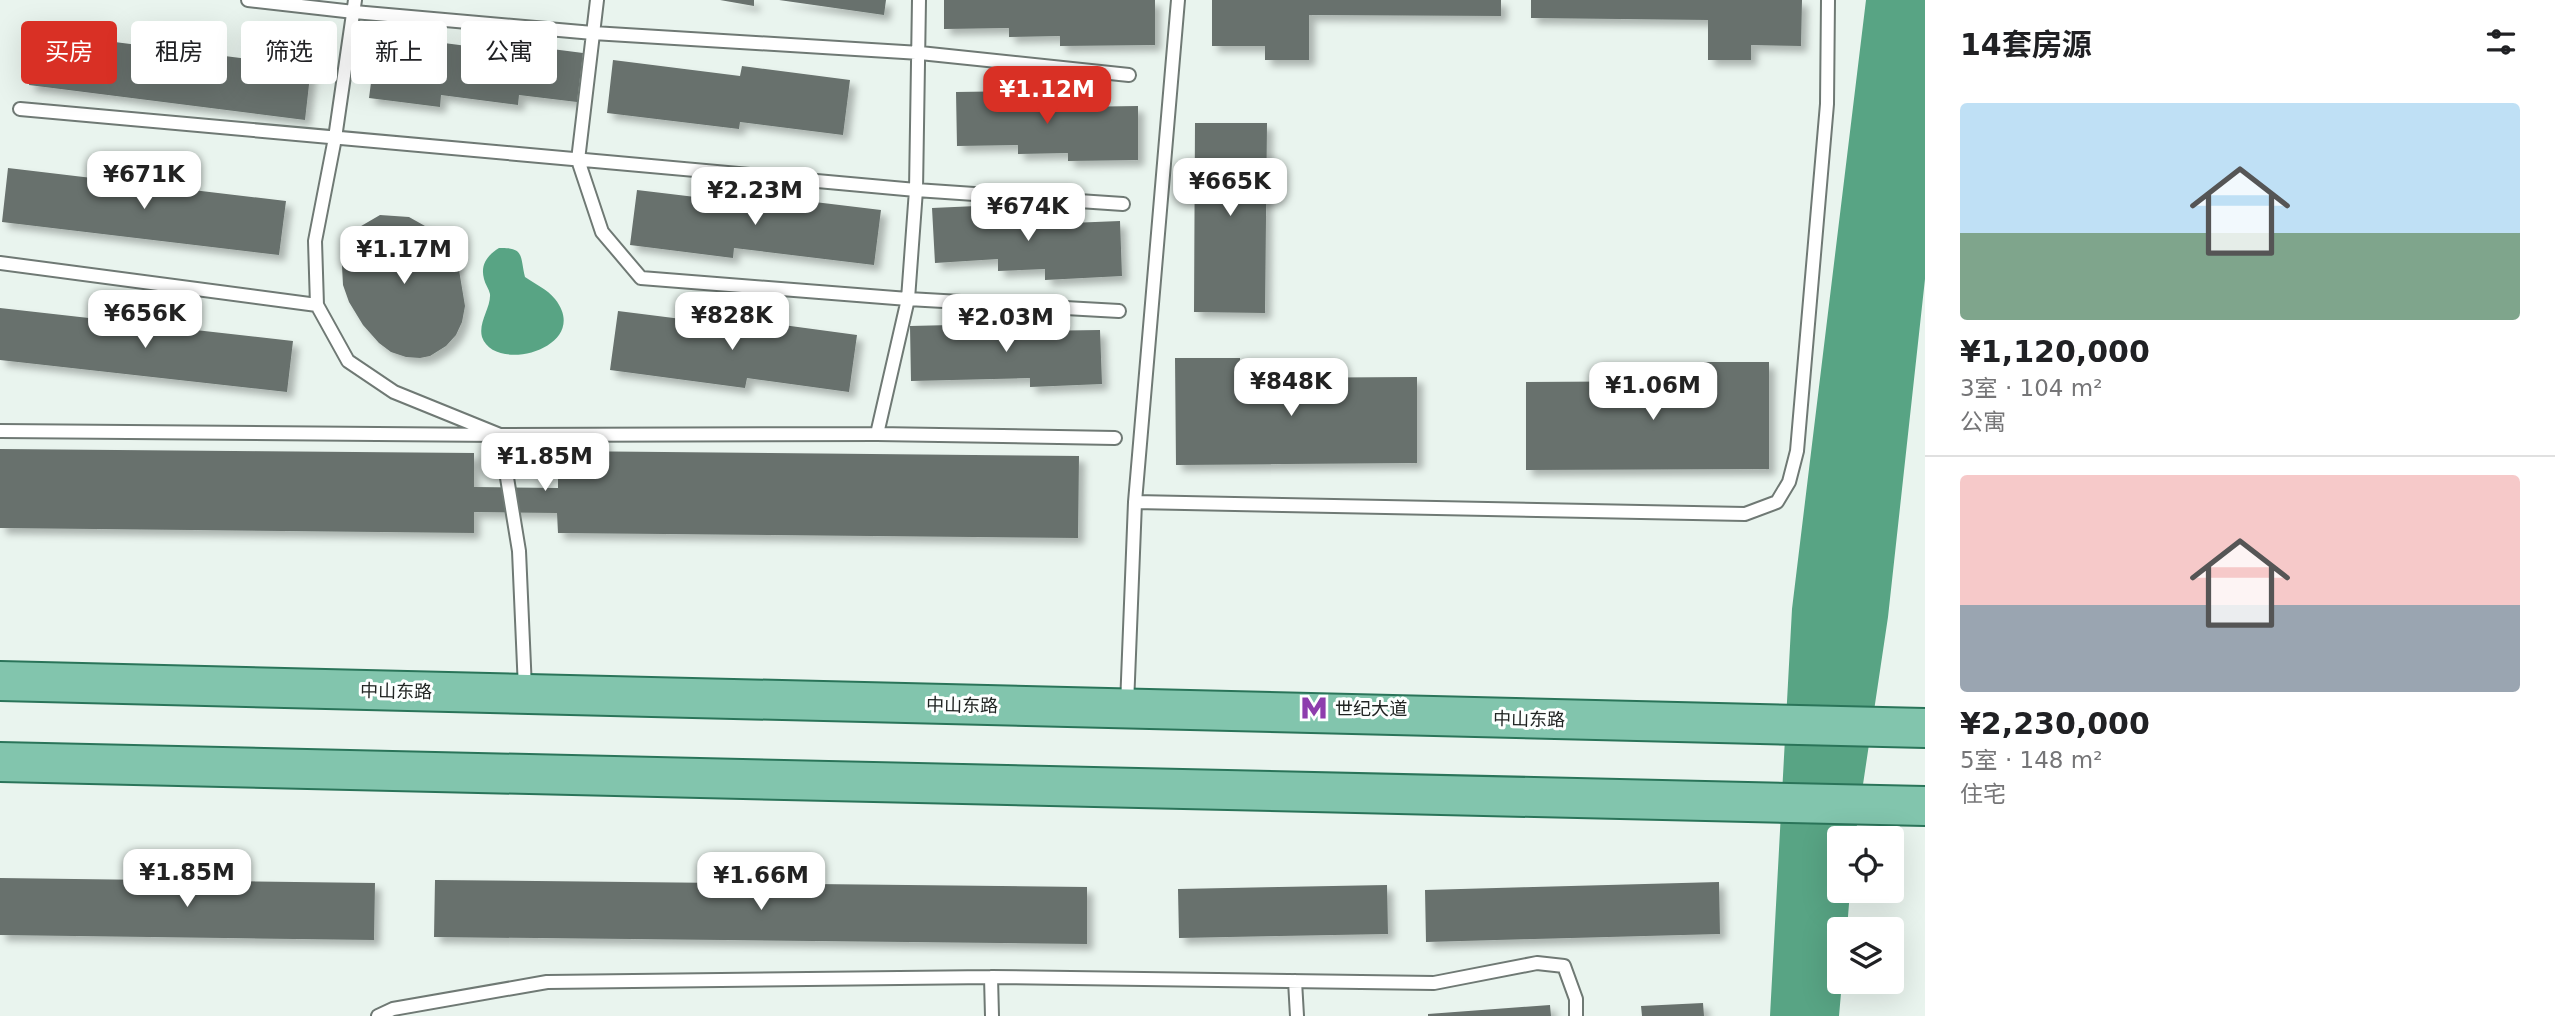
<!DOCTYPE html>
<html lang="zh">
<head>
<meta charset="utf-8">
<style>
	:root { --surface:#fff; --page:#f2f2f2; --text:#202124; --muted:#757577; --line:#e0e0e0; --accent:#d93025 }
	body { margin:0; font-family:"DejaVu Sans","Noto Sans SC",sans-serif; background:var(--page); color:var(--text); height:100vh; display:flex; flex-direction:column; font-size:26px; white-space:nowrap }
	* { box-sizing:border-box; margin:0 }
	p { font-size:23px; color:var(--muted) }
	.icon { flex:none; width:38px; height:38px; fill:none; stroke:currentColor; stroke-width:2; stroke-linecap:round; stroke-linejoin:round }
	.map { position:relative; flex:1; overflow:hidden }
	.sheet { display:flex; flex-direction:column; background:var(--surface); width:630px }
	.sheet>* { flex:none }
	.top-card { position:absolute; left:21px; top:21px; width:665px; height:63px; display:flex; gap:14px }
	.buttons { position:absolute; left:1827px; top:826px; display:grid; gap:14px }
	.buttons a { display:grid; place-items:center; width:77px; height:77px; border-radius:7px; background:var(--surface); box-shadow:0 7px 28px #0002; font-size:35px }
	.price { position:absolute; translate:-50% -60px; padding:0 16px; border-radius:14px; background:#fff; color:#222; font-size:23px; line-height:46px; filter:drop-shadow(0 2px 4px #0008) }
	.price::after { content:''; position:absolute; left:50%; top:42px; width:21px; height:16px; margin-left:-10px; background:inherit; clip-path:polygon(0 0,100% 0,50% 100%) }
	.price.active { background:var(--accent); color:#fff }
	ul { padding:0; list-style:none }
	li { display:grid; align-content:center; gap:14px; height:371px; padding:0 35px }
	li+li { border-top:2px solid var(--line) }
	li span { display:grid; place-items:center; height:217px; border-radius:7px; color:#555 }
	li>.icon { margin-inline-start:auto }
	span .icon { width:126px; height:126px; fill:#fffc; stroke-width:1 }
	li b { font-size:30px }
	h2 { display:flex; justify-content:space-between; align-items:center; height:84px; padding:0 35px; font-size:30px }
	.pill { padding:0 24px; border-radius:7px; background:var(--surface); box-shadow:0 7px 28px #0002; font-size:24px; line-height:63px }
	.pill.active { background:var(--accent); color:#fff }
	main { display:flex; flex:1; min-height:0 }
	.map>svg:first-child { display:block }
	.water { fill:#58a484 }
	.building { fill:#68716d; filter:url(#shadow) }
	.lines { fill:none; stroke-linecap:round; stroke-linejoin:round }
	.lane-casing { stroke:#6f7974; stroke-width:16 }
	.primary-casing { stroke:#2a7459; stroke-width:42 }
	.lane { stroke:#fff; stroke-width:12 }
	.primary { stroke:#82c5ad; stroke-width:38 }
	.labels { text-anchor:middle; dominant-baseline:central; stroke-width:6; stroke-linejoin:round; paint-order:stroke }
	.street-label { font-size:18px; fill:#212523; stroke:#fcfffe }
	.poi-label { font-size:18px; fill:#212523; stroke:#fcfffe; text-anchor:start }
</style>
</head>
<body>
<main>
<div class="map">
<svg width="1925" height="1016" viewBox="0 0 1925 1016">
	<defs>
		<filter id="shadow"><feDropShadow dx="6" dy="6" stdDeviation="3.5" flood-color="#0004"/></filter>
	</defs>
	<rect width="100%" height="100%" fill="#e9f4ee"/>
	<path class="water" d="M1866,0H1925V279L1888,617L1855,838H1839V891H1850L1847,929H1839V982H1842L1839,1016H1770L1792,609Z
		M499,248C525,247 520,257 525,277C535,284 547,289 555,299C593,347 495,375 482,337C478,322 491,308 490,294C489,289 485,284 484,279C480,264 488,255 499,248Z"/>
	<path class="building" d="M720,0H754V6Z
		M779,0H886L884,15Z
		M944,0H1155V45L1060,46V36L1009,37V28L944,29Z
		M1212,0H1501V16L1309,15V60H1265V46H1212Z
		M1531,0H1802L1801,46L1751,45V60H1708V20L1531,18Z
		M36,32L311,67L305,120L29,85Z
		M444,43L513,52V44L583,53L577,102L519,95L518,105L441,95L440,107L369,98L376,44L443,52Z
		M613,60L740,76L742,66L850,80L843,135L740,122L739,129L607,113Z
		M1023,91L1022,97L1071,96V107L1138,106V160L1068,161V153L1018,154V145L957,146L956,92Z
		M1195,123H1267L1265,313L1194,312Z
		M8,168L286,201L279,255L2,222Z
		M637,190L737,202L739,193L881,210L874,265L734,248L733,258L630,245Z
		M999,205L1000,217L1044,215L1045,224L1120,221L1122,276L1045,280V269L998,271V259L935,263L932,208Z
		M380,215L409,217L425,226L438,236L451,254L459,270L465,306L462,322L456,335L446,346L430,356L420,358L406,357L391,352L379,343L363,325L349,302L343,285L342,266L348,240L356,229Z
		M0,308L293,341L287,392L0,360Z
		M618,311L745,327L746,320L857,335L849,392L747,378L745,388L610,370Z
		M1031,323V331L1100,330L1102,384L1030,387V378L911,381L910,326Z
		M1175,358H1240V378L1417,377V463L1176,465Z
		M1694,362H1769V469L1526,470V382L1694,381Z
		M0,449L474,453V487L558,488V451L1079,456L1078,538L558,533L557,513L474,512V533L0,528Z
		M0,878L375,883L374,940L0,935Z
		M435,880L1087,887V944L434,937Z
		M1719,882L1720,934L1426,942L1425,890Z
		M1387,885L1388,934L1179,938L1178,889Z
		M1703,1003L1704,1016H1642L1641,1006Z
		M1550,1005L1551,1016H1428V1014Z"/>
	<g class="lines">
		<defs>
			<path id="lane" d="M248,0L354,12L593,33L920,53L1129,75
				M355,0L335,138L315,241L317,305L348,361L394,392L500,435L519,551L525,689
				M597,0L578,160L602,232L641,278L908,299L1119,311
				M20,109L916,190L1123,204
				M0,263L317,305
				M0,431L500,435L877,434L1115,438
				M877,434L908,299L916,190L919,0
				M1135,502L1745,514L1777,502L1789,482L1797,451L1827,104L1828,0
				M1127,705L1135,502L1178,0
				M991,977L992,1016
				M1295,981L1297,1016
				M378,1016L393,1009L547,982L991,977L1434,983L1537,963L1564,966L1576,999V1016"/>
			<path id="primary" d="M0,681L1925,728
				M0,762L1925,806"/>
		</defs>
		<use href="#lane" class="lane-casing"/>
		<use href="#primary" class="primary-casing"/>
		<use href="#lane" class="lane"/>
		<use href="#primary" class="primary"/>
	</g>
	<defs>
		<symbol id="metro-bare" viewBox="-9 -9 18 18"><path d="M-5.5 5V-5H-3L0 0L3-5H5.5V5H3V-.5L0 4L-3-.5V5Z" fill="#8d3dad" stroke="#fcfffe" stroke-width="2.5" paint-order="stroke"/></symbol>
	</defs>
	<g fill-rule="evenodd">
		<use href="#metro-bare" x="1295" y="689" width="38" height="38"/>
	</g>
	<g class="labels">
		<g class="street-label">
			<text transform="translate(396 691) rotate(1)">中山东路</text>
			<text transform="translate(962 705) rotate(1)">中山东路</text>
			<text transform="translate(1529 719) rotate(1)">中山东路</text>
		</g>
		<g class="poi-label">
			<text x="1335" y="708">世纪大道</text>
		</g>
	</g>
</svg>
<div class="buttons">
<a><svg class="icon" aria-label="locate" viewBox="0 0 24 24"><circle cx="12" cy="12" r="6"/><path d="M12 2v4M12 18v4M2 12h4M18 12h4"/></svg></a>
<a><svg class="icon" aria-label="layers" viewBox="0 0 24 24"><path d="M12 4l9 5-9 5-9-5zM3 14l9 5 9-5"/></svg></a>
</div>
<b class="price active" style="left:1047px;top:126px">¥1.12M</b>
<b class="price" style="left:144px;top:211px">¥671K</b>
<b class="price" style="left:1230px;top:218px">¥665K</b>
<b class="price" style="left:755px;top:227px">¥2.23M</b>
<b class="price" style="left:1028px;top:243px">¥674K</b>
<b class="price" style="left:404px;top:286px">¥1.17M</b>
<b class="price" style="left:145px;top:350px">¥656K</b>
<b class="price" style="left:732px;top:352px">¥828K</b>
<b class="price" style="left:1006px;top:354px">¥2.03M</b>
<b class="price" style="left:1291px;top:418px">¥848K</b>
<b class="price" style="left:1653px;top:422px">¥1.06M</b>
<b class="price" style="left:545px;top:493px">¥1.85M</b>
<b class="price" style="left:187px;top:909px">¥1.85M</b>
<b class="price" style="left:761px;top:912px">¥1.66M</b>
<div class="top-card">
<a class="pill active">买房</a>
<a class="pill">租房</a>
<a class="pill">筛选</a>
<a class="pill">新上</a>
<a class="pill">公寓</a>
</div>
</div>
<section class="sheet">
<h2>14套房源<svg class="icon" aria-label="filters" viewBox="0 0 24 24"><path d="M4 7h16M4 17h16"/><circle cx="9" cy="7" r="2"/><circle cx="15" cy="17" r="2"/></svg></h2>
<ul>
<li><span style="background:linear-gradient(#bfe0f5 60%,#7fa58c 0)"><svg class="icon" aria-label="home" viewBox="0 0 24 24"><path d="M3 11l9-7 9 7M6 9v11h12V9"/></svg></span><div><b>¥1,120,000</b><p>3室 · 104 m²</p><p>公寓</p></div></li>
<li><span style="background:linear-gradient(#f6c9c9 60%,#9aa5b1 0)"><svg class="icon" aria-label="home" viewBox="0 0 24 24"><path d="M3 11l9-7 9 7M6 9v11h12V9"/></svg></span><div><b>¥2,230,000</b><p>5室 · 148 m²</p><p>住宅</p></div></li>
</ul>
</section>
</main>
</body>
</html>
